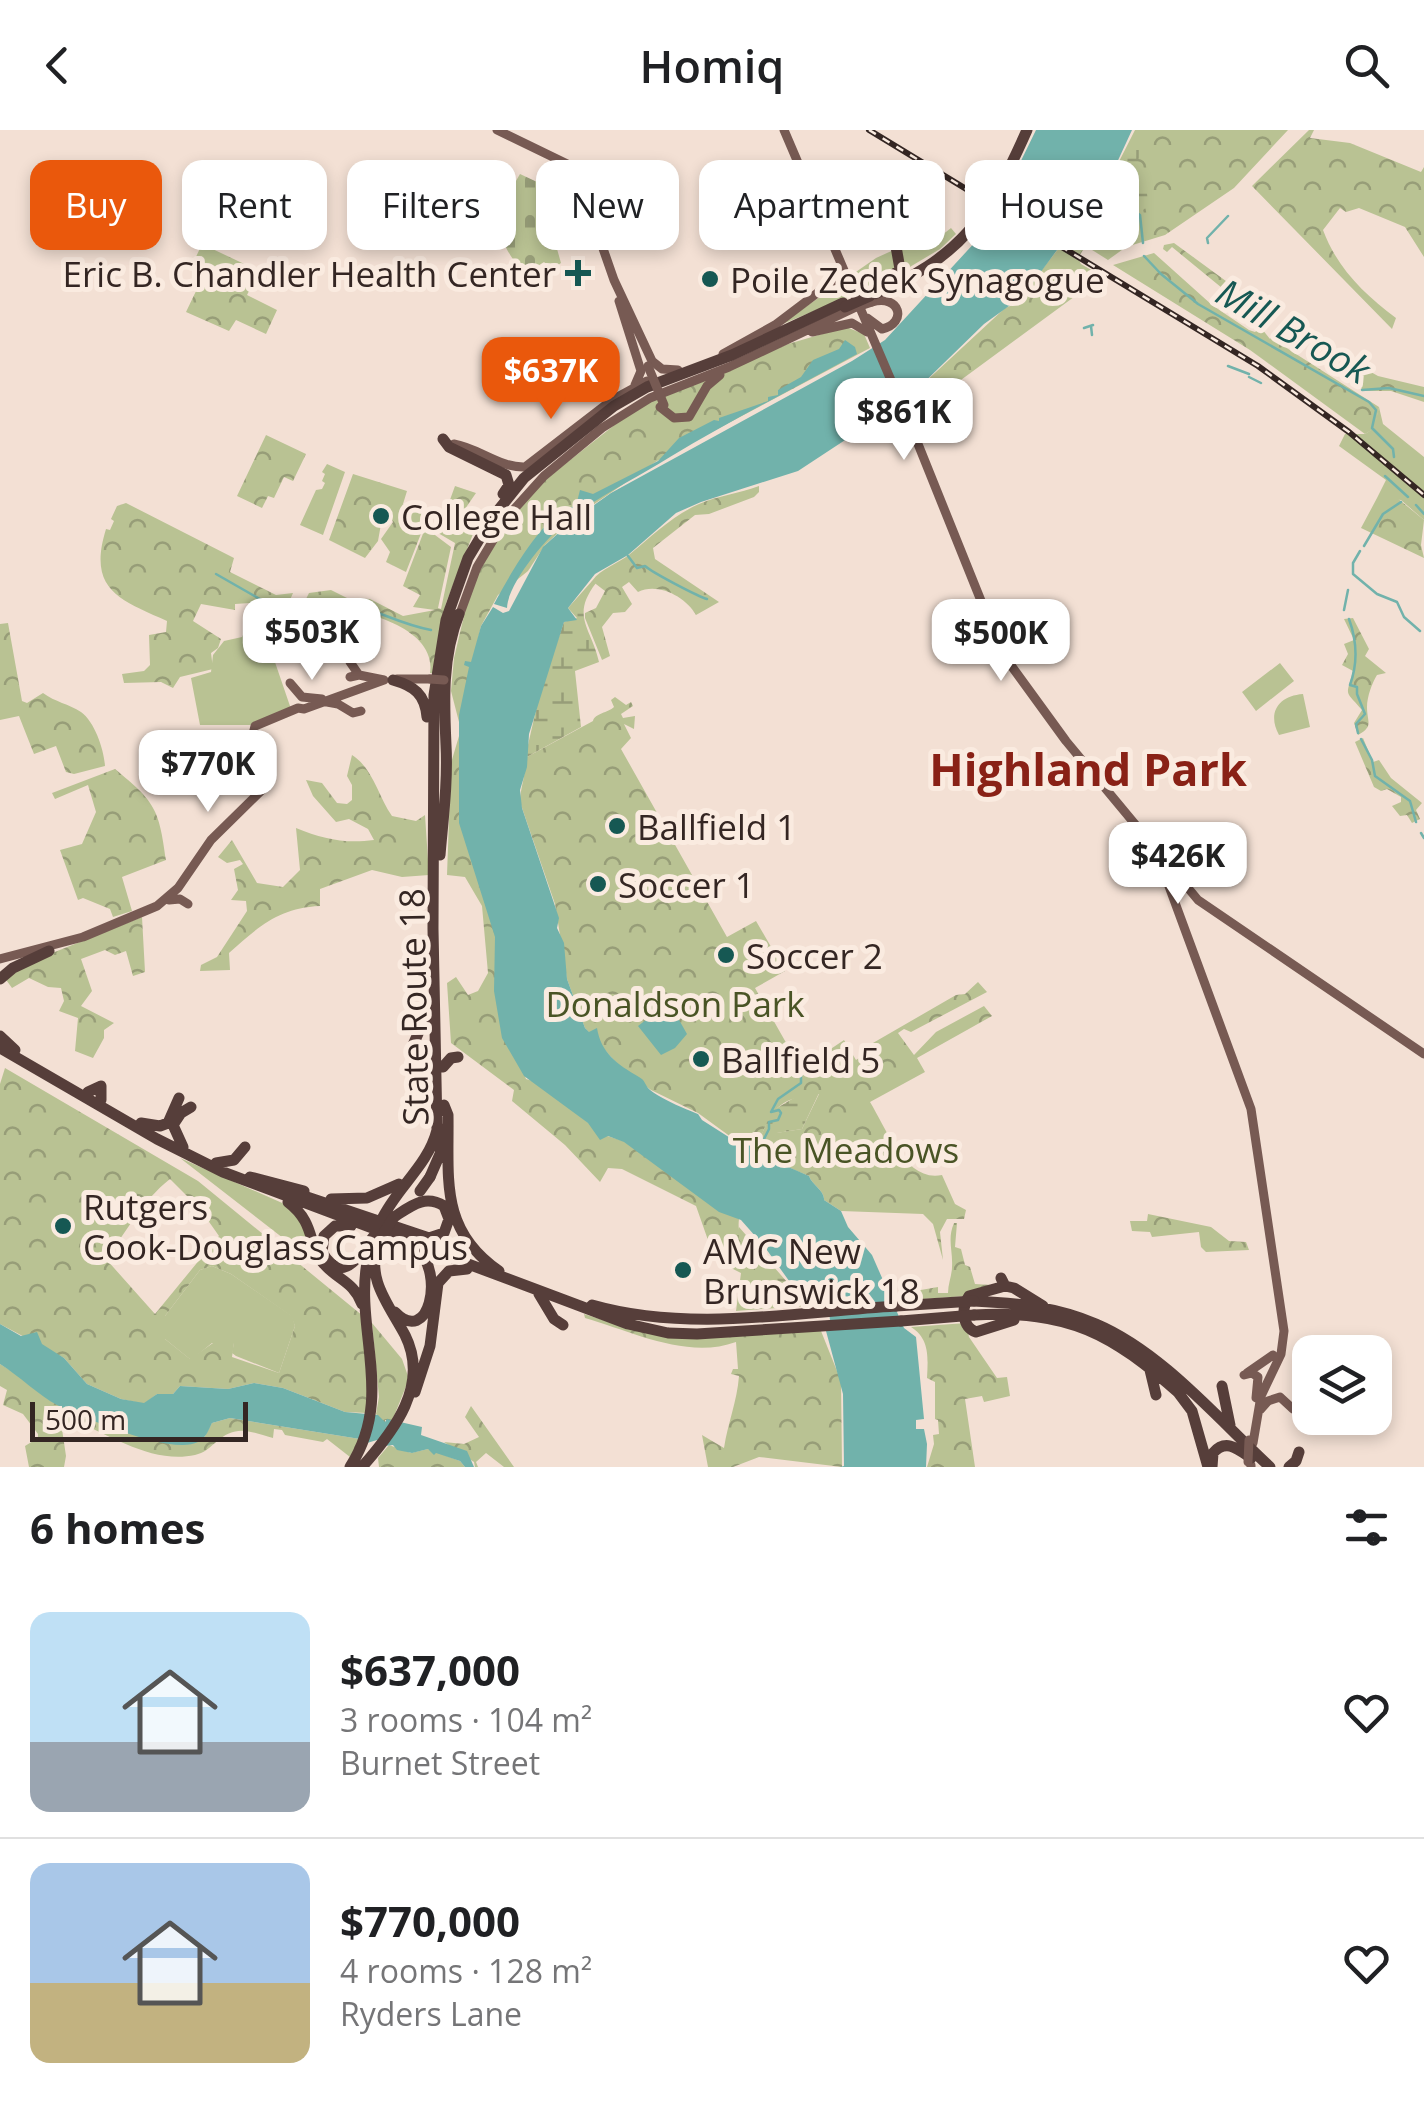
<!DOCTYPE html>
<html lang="en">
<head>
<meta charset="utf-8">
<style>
	:root { --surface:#fff; --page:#f2f2f2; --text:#202124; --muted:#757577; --line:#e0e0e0; --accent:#ea580c }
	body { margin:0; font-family:"Open Sans",sans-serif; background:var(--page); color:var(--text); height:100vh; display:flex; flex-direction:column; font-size:38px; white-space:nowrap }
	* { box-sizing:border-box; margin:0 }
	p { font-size:32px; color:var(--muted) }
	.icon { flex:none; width:55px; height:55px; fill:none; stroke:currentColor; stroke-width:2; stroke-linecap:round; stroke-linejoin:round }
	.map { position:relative; height:1337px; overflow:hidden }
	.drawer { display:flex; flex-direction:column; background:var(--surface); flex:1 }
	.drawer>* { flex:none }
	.banner { position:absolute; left:30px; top:30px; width:1365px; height:90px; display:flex; gap:20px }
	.tools { position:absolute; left:1292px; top:1205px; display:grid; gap:20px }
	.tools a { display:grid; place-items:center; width:100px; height:100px; border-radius:20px; background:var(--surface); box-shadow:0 5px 15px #0003; font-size:50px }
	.scale { position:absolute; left:30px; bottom:25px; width:218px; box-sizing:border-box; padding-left:10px; border:5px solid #342623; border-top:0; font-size:28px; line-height:35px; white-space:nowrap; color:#342623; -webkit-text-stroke:8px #faebe0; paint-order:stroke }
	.price { position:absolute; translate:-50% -85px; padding:0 22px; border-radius:20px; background:#fff; color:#222; font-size:32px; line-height:65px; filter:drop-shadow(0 2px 5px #0008) }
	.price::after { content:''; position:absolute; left:50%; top:60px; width:30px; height:22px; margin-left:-15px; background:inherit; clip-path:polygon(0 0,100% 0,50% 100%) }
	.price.current { background:var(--accent); color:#fff }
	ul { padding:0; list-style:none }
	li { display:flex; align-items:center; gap:30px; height:250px; padding:0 30px }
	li+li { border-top:2px solid var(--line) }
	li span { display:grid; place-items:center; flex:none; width:280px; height:200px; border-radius:20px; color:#555 }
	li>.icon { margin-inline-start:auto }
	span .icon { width:120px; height:120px; fill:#fffc; stroke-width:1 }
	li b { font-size:42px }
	h2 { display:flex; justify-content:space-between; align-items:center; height:120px; padding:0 30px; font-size:42px }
	.tag { padding:0 35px; border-radius:20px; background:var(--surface); box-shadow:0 5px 15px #0003; font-size:35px; line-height:90px }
	.tag.current { background:var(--accent); color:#fff }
	header { display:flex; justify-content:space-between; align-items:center; height:130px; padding:0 30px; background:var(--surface); font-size:45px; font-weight:600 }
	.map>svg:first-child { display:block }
	.grass { fill:#b9c293 }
	.forest { fill:url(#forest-crowns); fill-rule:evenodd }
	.wetland { fill:url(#wetland-marsh) }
	.cemetery { fill:url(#cemetery-stones) }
	.water { fill:#71b2ab }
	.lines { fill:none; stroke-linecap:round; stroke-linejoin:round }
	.stream { stroke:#71b2ab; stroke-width:2.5 }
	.major { stroke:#775a53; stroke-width:9 }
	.highway { stroke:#563e3a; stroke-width:11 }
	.rail-casing { stroke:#342623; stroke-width:6 }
	.rail { stroke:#faebe0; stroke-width:2.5; stroke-dasharray:8; stroke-linecap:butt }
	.major-bridge { stroke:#775a53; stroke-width:9 }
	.highway-bridge { stroke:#563e3a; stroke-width:11 }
	.poi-dot { fill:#165853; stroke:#faebe0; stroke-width:4 }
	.labels { text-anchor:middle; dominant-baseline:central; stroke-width:10; stroke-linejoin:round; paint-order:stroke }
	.poi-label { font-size:35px; fill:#342623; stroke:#faebe0; text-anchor:start }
	.park-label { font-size:35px; fill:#495425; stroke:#faebe0 }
	.street-label { font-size:35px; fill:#342623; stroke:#faebe0 }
	.water-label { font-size:38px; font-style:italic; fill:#165853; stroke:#faebe0 }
	.district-label { font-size:45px; font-weight:bold; fill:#892116; stroke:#faebe0 }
</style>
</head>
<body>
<header><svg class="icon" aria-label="back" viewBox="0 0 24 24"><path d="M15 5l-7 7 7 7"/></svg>Homiq<svg class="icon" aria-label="search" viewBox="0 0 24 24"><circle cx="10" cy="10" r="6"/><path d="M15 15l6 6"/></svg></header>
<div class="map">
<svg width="1424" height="1337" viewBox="0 0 1424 1337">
	<defs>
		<pattern id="forest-crowns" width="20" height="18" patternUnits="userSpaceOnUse" patternTransform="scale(2.5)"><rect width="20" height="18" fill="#b9c293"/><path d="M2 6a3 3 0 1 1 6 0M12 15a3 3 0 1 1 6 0" fill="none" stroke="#979d78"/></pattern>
		<pattern id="wetland-marsh" width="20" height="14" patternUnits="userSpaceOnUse" patternTransform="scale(2.5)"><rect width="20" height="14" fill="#b9c293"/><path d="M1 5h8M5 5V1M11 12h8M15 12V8" fill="none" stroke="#979d78"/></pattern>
		<pattern id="cemetery-stones" width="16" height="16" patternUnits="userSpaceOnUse" patternTransform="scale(2.5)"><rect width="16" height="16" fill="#b9c293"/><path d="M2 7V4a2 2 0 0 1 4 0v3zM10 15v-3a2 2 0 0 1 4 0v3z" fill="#979d78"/></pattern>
	</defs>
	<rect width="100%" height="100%" fill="#f3e0d4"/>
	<path class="grass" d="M951,98L956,104L940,119L888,150L778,196L876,128L898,118L932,113Z
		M1379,277L1383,294L1424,327V390L1401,370L1377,368L1386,350L1339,316L1345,304H1365L1374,298Z
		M327,334L345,342L323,405L300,395L316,360L322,359L325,353L322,351L325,344L322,342Z
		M249,491L264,500L291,579L251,595H200L191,548L211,542L213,525L224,511L242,507Z
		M1280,533L1294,551L1256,581L1242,562Z
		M1303,564L1310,597L1279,605C1267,583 1278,566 1303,564Z
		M180,1028L289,1076L303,1091L319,1136Z
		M212,1136L231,1144L292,1186L295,1196L279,1243L236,1226L232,1223L234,1213H212L191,1230L165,1209V1186L200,1140Z"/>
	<path class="forest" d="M1135,0H1288L1234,58L1165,105L1126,117L1108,130L1089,118L1083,120L1078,128L1081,134L1100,145L1093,153L935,269L923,254L1005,178L1015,174L1066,109L1067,101L1102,65Z
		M1309,0H1314L1310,8L1350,13L1421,42L1424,37V127L1405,97L1359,78L1346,82L1340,78L1323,100C1337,138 1364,164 1396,188L1392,199L1252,56Z
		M1174,113L1230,154L1255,181L1264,185L1275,184L1262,199L1270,209L1279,201L1285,210L1282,215L1379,277L1375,298L1365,304L1250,220L1113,135L1154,123L1212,175L1249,200L1255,202L1260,198L1261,190L1172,117L1167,122L1163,119L1164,115Z
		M202,114L259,141L247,165L277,180L266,204L236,190L229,201L186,182L208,136L195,129Z
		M846,197L864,204L870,218L657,331L574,388L545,415L528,441L498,465L481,496L459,592L451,561L454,528L467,473L477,444L502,397L531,361L636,278L788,214Z
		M1362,237L1378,246L1424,257V272L1391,261H1364L1360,257L1362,245L1359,240Z
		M266,305L306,324L293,351L284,347L274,368L268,366L262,378L237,366Z
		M353,344L407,361L403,374L429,383L406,442L386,432L390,422L381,409L393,392L386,380L376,377L372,390L381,394L378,411L365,428L329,410Z
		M455,356L476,363L456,392L473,404L446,473L433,543H430C437,499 366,480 331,477L326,485L297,487L309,463L331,460L347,468L370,469L403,486L435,480L413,477L420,465L403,456L429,388L435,405L451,417L438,478L441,479L455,413L438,403L434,384L447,378Z
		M759,356V362L754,367L709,384L695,385L653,418L655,429L719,472L696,485C686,467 658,452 638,462L629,452L622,457L632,474L625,482L613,483L602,497L610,526L602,530L585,488V483L596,478L605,461L592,451C601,438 618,434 630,424C652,406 672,386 699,374C717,366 740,363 759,356Z
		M1396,367L1424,390L1421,415L1424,428L1361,398L1377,368Z
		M126,373L234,428L230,442L276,465L293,463L271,514L270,499L251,489L250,473L235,474V480L201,474L193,491L221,509L218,518L211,523L213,539L180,547L173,558L161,552L124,553L122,544L144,541L150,535L149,505L166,502L167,491C120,470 87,460 106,399L110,400L114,391L111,389L117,376Z
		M1353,488L1369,519L1365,526L1386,543L1377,545C1372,553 1367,567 1367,577C1367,592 1374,596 1358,605L1354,593L1362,580C1344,559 1346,568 1353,541L1342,535L1348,524L1344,514L1354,510L1344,489Z
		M8,493L22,571L27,573L43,563C55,572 69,574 81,582C95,592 104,620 105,636L74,644L66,642L56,616L34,624L19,586L0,590V494Z
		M615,567L626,575L631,572L633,576L621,584L623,588L635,586L634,599L624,594L631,608L621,619L727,807L756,791L785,841L755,858L801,939L844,910L856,930L868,922L866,917L956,865L965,864L978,852L987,862L911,902L904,899L898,903L914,925L936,902L984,876L992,886L917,928L925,942L870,972C886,998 906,1053 942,1045L955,1074L966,1080L964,1089H947L940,1102L943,1130L933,1094L923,1084L841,1081L824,1070C825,1061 812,1055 809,1046C790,1038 773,1033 772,1010L776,1003L802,999L819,964C775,968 773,980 756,1017L735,1010L698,983L651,960L622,939L585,898L567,849L555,774L520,672C520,657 527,643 525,628L593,591C595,583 608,583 614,577L611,570Z
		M459,606L505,841L497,864L526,949L536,952L604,1005L630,1013L739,1089C736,1112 751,1124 759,1145C763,1157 760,1167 761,1179L736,1181L741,1143L715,1130L696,1076L622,1039L608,1038L600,1052L565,1015L512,971L514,960L451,913L447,853L456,847L468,865L478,861L488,843L482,776L465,747L447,745L451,633Z
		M1363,608L1373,632L1379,630L1391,648L1422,673L1416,680L1420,689L1412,693L1407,685L1400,686L1392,676L1401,672V667L1387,659L1381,661L1374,657L1355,612Z
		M352,625C373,638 378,666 392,686L416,691L425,685L429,745L402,747L372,740L320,759V776C279,778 259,796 229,823L230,840L200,841L201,835L217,827L247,781L246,771L231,770L238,760L234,739L243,734L240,730L227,733L218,727L232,710L257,753L283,757L300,740L296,698C323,709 345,714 374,710L368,699L349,689L336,692L313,666L306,650L322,653L337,673L347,674L352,670V655L347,646Z
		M115,639C155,672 159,678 166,730L122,747L132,781L113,787L110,779L83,768L78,770L60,720L82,714L96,682L88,655L55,669L52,663Z
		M142,787L145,842L133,846L126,821L115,825L105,820L81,829L92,861L81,876L114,893L104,900V908L93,928L75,921L78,888L59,881L64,871L61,858L48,857L29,848L12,858L4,847L20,836Z
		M5,938L198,1051L363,1186L368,1240L367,1283L345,1282L283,1258L254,1253L228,1259L180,1256L173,1264H157L144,1274L121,1269L87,1254L64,1228L0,1194V954ZM170,1049L200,1079L219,1106L155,1184L106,1129C127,1101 142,1071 170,1049ZM212,1136L231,1144L291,1186L295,1196L279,1243L232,1227L234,1213L228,1209L213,1213L190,1229L165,1209V1186L200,1140Z
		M1148,1084L1211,1097L1229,1111L1246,1112L1249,1120L1206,1122L1201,1117L1199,1102L1152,1107L1150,1102L1132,1101L1130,1091H1147Z
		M954,1093H957L955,1117L961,1119L965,1135L970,1137L975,1154L991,1155L966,1166L893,1171L892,1165L938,1157V1163H948C948,1154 952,1145 952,1137C953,1120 947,1109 954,1093Z
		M584,1184L638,1201H821L841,1251L842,1337L759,1327L733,1337H708L702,1305L724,1318C728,1292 737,1272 739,1246L731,1244L733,1239H738L736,1212C687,1230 631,1201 585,1188Z
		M372,1193L402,1229L409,1249L392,1291L385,1290V1293L376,1284L379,1267Z
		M966,1193L969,1207L997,1248L1007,1247L1010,1266L984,1272L982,1266L965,1269L975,1337H927L934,1314L933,1305L939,1304L938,1290L935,1289V1252L927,1248C928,1228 930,1209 911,1197Z
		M0,1234L26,1250L54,1273L204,1308L212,1293L230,1288L360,1309L350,1327L327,1309L323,1312L285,1305L282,1300L274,1299L273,1308C248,1301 236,1294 215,1313C209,1318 204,1323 195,1325C154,1334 113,1307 76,1291L62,1299L66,1326L64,1337H29L25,1316L38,1308V1304L23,1284L3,1275L7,1260L0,1256Z
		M471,1276L514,1337H504L486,1323L476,1332L478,1337H475L474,1332L444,1312L464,1314L479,1307L465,1287Z
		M389,1315L411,1323L428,1319L460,1331L465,1337H379L378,1328Z"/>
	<path class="wetland" d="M1138,0H1152C1147,10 1139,22 1138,33C1138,50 1150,59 1148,76L1131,90H1122L1104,67Z
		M592,451L596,453C570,487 592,498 599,532L575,541L581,597L525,628L541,558L564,492L577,488L568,478Z
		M807,960L819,963L802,999L777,1003C769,1014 773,1023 781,1032H777L756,1017L772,981Z
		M739,1097L801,1168H819L825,1175L761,1179L762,1162L758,1145L737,1105Z"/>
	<path class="cemetery" d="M520,44L550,58L548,87L561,133L552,139L544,132L525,144C491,107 496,84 520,44Z"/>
	<path class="water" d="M1036,0H1132L1102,65L1066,101V108L1023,166L984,194L906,270L798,341L701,372L676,383L628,425L595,444L568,478L577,490L564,492L529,604L527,637L520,660L522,678L559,788L557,798L564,813L567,849L585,898L589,902L597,898C601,923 617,934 639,947C646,951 644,954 649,959C659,968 685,979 698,984L702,990L735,1011L762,1018L777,1032L809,1046C812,1055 825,1061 824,1070L841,1081L848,1097L872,1125L904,1198L916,1207L924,1289L916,1290V1299H924L927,1314L926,1337H840L844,1336L843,1264L826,1201L830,1190L828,1175L822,1166L797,1162L764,1116L741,1090L719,1082L624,1012L608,1006L600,1010L588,993L524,946L502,908L494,861L495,807L459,693V585L469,537L464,535L465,531L471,532L481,496L493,477L503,483L509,481L543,417L573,390L611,363L852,231L885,210L978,109L997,80Z
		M845,210L855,217L857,224C794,258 730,291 670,327C635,349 598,366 566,392C546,408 508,453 507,478L494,474C509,447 544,381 576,376L580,360L593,364L658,331L679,308L714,290L719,291V288L768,271V267L778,265V260L801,247L813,230L839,219Z
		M664,876L674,881L687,904L675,918L661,925L638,896Z
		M0,1194L21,1206L37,1202L42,1214L64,1228L87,1254L121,1269L144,1273L157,1264H173L180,1256L228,1259L254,1253L283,1258L345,1282L378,1285L385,1292L387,1289L422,1297L421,1305L467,1321L474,1337H465L460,1331L436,1323L434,1325L428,1319L412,1323L397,1320L393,1315L385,1316L377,1310L367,1313L360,1309L230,1288L212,1293C208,1301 206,1308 198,1312C172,1326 85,1288 57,1275C40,1266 19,1246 0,1234Z"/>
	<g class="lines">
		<path class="stream" d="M1100,65C1110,74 1106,83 1104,94
			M1106,71L1113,58L1120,56L1124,74L1140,85L1143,113
			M1208,113L1207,108L1228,86
			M1144,126L1161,144L1198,174L1369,272L1376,280L1372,298L1393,319L1394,327
			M1091,196L1092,205
			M1084,198L1093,195
			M1228,236L1249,244
			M1249,247L1261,253
			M1362,260L1389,258L1424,266
			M1385,346L1408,367
			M1416,375L1424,384
			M1364,416L1383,384L1401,372
			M1360,421L1353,433V444L1377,464L1397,472L1404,487L1420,501
			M628,426L637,438L645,436C653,443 699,467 707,469
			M216,444L272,476L290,480
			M301,477C355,461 382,491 431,500
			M1344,480L1348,460
			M1349,489C1357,511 1358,533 1350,555L1357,557V564L1365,584L1356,594L1358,603
			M1361,609L1372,630L1375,646L1410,671L1416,692
			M1421,703L1424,708
			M759,1019L769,999V992L778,990L781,983L779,980L771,982L778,969L801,953V940L831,925"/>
		<path class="major" d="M497,0L592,46L599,107L614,150L652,231L662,239L678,240
			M784,0L914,304L1002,523L1066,611L1198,770L1424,924
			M619,171L641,241L635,255
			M867,188L882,199C908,193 900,164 872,172
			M812,202L852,193L867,202
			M723,224L775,195L845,142
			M660,277L674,288L689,287L707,256L720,245
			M454,314C478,318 500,338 525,337L612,270L647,251
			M458,489L477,437L507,387L544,346L602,298L650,268L729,237L854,178
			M350,532L359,545
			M350,547L359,545L384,550
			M397,549H430
			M290,553L302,567L322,569
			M327,572L338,574L353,583L361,581
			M1163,729V740L1251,979L1284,1201L1281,1224L1261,1266L1253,1313
			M169,770L180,769L188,774
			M0,829L83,807L157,776L178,758L211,710L268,654L253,604L255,596L298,578L304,579L384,550
			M1247,1243L1273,1225
			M1244,1245L1252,1243L1258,1247L1256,1268
			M1260,1280L1268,1271L1280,1267L1293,1279
			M1251,1337V1335"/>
		<path class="highway" d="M882,155L900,139L895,111
			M870,166C961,128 988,88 1027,0
			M443,309L449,317L506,345L509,355L503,364
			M393,550C414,556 425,564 427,587
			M440,725C443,689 448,652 446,615C444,571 442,527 459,484
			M0,849L13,838L49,821
			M0,906L15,920
			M413,915L432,872
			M0,918L157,1009L223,1042L628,1194L668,1203L697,1204L901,1191
			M443,937L451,928L458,927
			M88,962L101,956V970
			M444,975L448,985C449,1048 439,1100 499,1141
			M141,993L160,996L168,993L179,968
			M183,1017L173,995L181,983L191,977
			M216,1033L234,1030L245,1017
			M250,1047L304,1061
			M430,1047L440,1024L444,999
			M298,1064L429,1108L444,1103L449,1089L444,1076C425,1064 411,1076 394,1087
			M331,1069L367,1068L399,1054
			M288,1072C317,1094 307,1117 324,1134C338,1150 354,1152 362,1174
			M381,1091C396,1058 428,1036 437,1000L433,799L434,565L446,490L468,428L492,388L524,348L614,276L647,257L732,225L843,173
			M351,1096H335L324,1106L322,1122C343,1158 360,1123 374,1106
			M1001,1148L1005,1156L1014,1158L1043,1176
			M1005,1156L969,1166C961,1178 962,1197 976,1202L1014,1190
			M539,1164L554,1189L563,1195
			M974,1171C1016,1173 1057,1177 1096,1194C1162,1222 1218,1289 1270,1337
			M592,1175C690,1203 796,1182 896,1176
			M395,1182C429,1217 445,1143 417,1119
			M974,1185C1070,1180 1111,1203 1181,1265
			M1150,1240L1156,1265
			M1222,1256L1230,1295
			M1177,1261L1192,1281L1208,1337
			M415,1262L430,1216L438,1153L449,1141L467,1139
			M350,1337C397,1264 351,1197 369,1122
			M362,1337C394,1301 430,1255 405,1205C388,1173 366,1150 378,1112
			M1212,1337L1213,1323C1226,1308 1238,1319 1251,1328
			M1289,1337L1296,1331L1299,1322"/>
		<defs>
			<path id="rail" d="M869,0L1258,236L1349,302L1424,365"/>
		</defs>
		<use href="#rail" class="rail-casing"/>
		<use href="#rail" class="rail"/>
		<path class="major-bridge" d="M857,177L872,172
			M648,236L664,275
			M430,549L444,550
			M1248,1332L1249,1310"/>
		<path class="highway-bridge" d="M845,177L870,166
			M420,1061L430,1047
			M378,1112L394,1087
			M896,1176L974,1171
			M901,1191L974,1185"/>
	</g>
	<g class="poi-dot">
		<path d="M573 128h10v10h10v10h-10v10h-10v-10h-10v-10h10z"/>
		<circle cx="710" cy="149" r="10"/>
		<circle cx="381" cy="386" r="10"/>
		<circle cx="617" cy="696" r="10"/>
		<circle cx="598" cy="754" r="10"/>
		<circle cx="726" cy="825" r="10"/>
		<circle cx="701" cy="929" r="10"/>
		<circle cx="63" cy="1096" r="10"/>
		<circle cx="683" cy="1140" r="10"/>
	</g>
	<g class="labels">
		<g class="poi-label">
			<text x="556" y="143" text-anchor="end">Eric B. Chandler Health Center</text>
			<text x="730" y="149">Poile Zedek Synagogue</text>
			<text x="401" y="386">College Hall</text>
			<text x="637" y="696">Ballfield 1</text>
			<text x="618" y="754">Soccer 1</text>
			<text x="746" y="825">Soccer 2</text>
			<text x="721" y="929">Ballfield 5</text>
			<text x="83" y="1076">Rutgers<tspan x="83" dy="40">Cook-Douglass Campus</tspan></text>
			<text x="703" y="1120">AMC New<tspan x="703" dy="40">Brunswick 18</tspan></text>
		</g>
		<g class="park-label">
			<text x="675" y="873">Donaldson Park</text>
			<text x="846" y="1019">The Meadows</text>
		</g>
		<g class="street-label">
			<text transform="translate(413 877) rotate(-91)">State Route 18</text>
		</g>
		<g class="water-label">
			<text transform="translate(1294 200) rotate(30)">Mill Brook</text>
		</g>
		<g class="district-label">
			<text x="1088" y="638">Highland Park</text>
		</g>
	</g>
</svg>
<div class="tools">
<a><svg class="icon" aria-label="layers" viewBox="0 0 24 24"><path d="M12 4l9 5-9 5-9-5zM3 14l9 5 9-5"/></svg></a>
</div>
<div class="scale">500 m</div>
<b class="price current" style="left:551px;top:292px">$637K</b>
<b class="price" style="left:904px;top:333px">$861K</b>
<b class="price" style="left:312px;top:553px">$503K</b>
<b class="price" style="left:1001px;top:554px">$500K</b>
<b class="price" style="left:208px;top:685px">$770K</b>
<b class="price" style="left:1178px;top:777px">$426K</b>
<div class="banner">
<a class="tag current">Buy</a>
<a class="tag">Rent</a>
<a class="tag">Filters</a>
<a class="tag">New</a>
<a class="tag">Apartment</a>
<a class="tag">House</a>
</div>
</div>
<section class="drawer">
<h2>6 homes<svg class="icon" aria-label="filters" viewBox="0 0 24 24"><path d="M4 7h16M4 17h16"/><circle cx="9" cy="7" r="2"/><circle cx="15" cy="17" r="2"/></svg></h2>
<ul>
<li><span style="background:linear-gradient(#bfe0f5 65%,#9aa5b1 0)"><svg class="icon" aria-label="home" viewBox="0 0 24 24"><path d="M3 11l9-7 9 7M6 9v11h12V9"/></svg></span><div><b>$637,000</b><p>3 rooms · 104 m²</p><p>Burnet Street</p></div><svg class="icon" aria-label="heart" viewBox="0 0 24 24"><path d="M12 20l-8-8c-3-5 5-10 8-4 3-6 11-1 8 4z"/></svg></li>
<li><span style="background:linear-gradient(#a9c7e8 60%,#c2b280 0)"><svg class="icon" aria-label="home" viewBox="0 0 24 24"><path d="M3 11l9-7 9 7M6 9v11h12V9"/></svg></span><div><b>$770,000</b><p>4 rooms · 128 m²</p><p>Ryders Lane</p></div><svg class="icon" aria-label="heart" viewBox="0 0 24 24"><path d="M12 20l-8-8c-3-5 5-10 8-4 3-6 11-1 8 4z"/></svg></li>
</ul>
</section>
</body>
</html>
